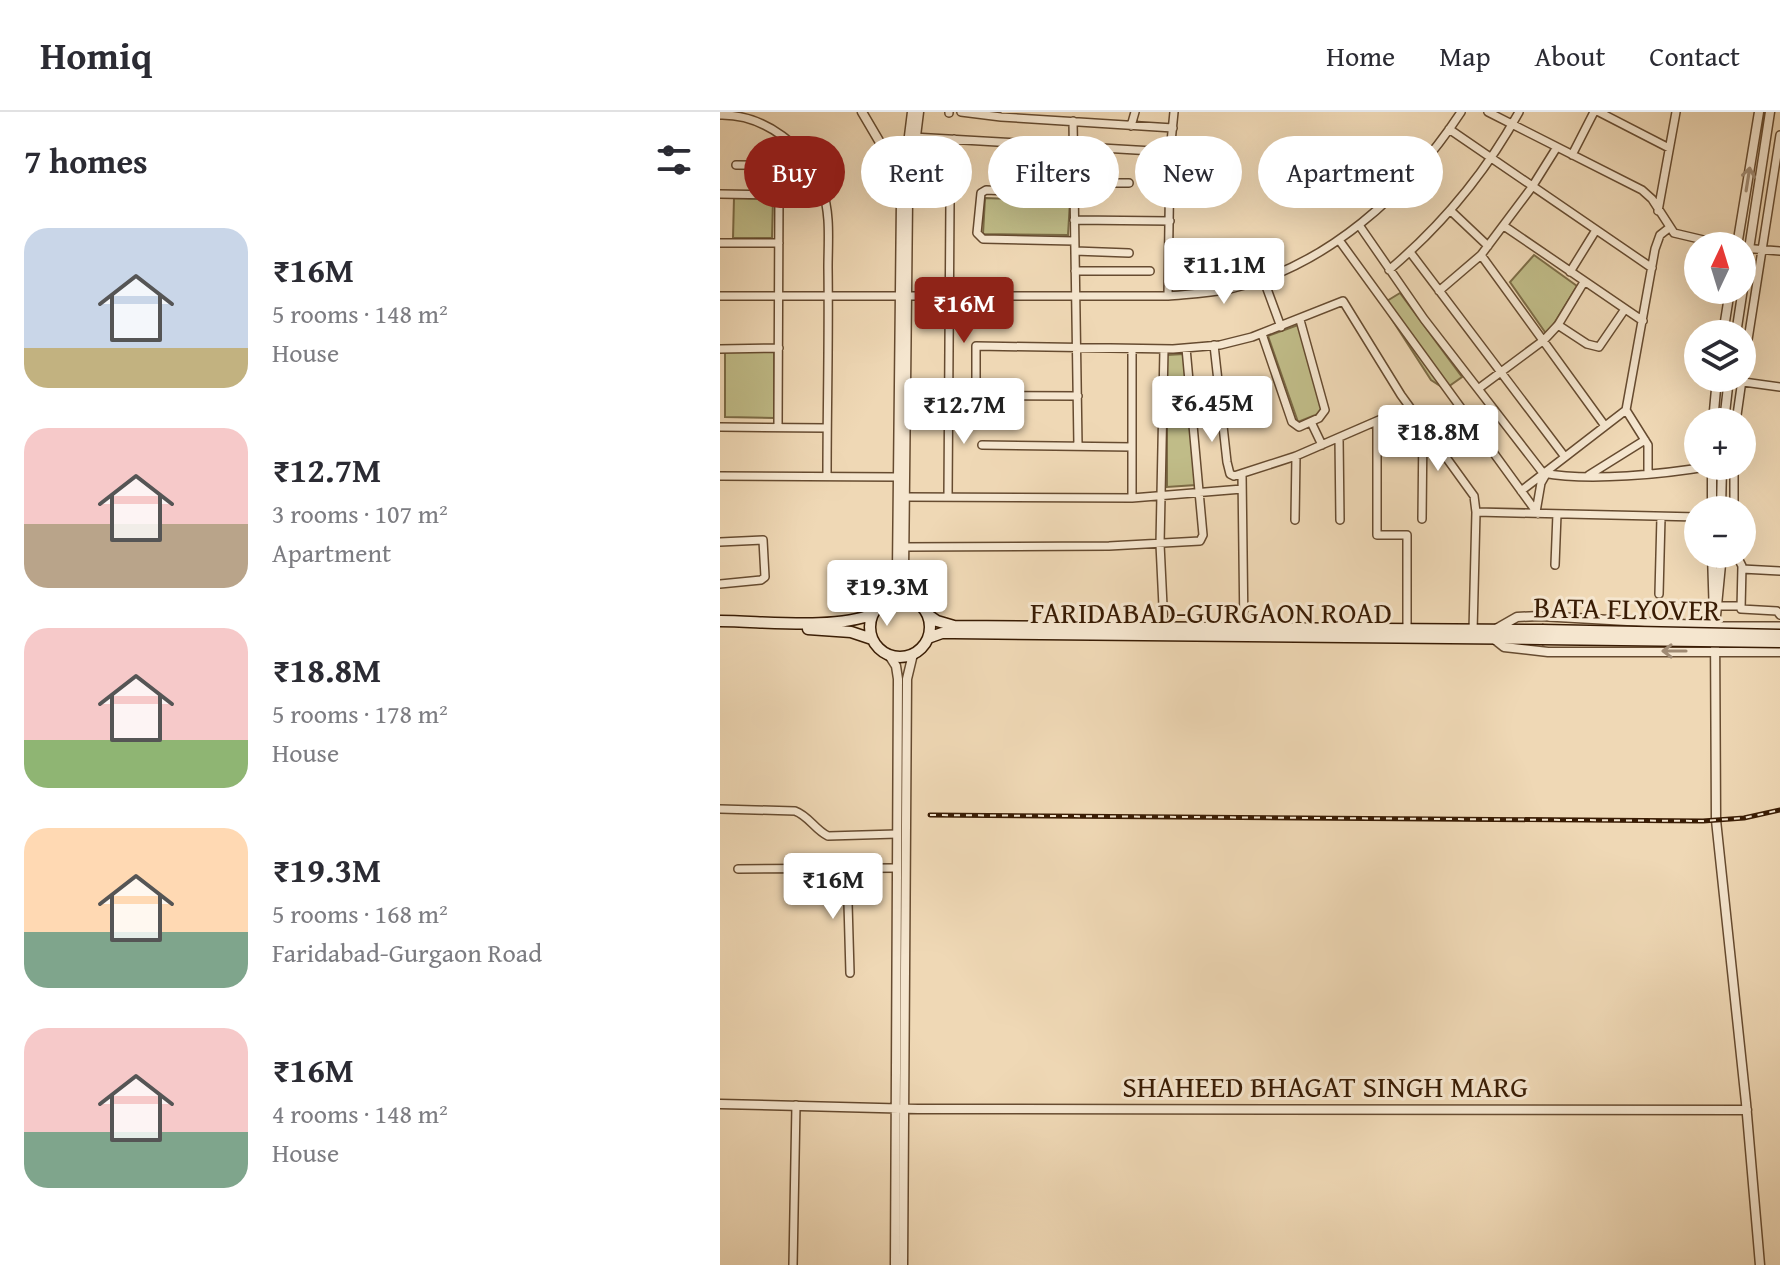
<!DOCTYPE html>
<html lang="en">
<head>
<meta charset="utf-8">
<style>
	:root { --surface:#fff; --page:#f7f7f7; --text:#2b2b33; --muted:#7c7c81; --line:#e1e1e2; --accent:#8f2418 }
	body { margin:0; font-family:"Gentium Book Plus",serif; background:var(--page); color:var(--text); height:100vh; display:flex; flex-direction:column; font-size:30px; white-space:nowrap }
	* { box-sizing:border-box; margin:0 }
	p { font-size:26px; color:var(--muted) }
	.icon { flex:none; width:44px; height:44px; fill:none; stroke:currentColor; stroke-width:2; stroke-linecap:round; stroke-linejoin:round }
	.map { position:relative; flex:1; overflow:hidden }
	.side { display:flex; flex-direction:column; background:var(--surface); width:720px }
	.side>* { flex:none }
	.guide { position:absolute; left:24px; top:24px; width:760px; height:72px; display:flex; gap:16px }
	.needle { width:52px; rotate:4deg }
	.buttons { position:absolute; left:964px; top:120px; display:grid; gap:16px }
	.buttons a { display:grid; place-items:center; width:72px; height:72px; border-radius:50%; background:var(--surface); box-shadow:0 8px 32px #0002; font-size:40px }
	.price { position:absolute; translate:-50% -68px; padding:0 18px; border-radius:8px; background:#fff; color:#222; font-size:26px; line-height:52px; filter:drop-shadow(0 2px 4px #0008) }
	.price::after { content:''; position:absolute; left:50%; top:48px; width:24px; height:18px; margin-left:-12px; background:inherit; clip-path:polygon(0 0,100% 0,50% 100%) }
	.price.active { background:var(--accent); color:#fff }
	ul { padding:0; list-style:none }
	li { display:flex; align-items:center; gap:24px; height:200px; padding:0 24px }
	li span { display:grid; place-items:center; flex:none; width:224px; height:160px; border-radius:24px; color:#555 }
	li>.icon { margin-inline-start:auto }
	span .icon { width:96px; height:96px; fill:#fffc; stroke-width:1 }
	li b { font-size:34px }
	h2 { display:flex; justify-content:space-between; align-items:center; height:96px; padding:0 24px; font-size:34px }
	.pill { padding:0 28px; border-radius:36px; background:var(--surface); box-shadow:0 8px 32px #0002; font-size:28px; line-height:72px }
	.pill.active { background:var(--accent); color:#fff }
	header { display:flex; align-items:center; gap:48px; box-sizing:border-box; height:112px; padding:0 40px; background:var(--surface); border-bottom:2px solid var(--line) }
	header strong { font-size:38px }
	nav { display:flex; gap:44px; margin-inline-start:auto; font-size:28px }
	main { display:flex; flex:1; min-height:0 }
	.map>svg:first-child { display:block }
	.green { fill:#c0bc88; stroke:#7c6c46; stroke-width:2 }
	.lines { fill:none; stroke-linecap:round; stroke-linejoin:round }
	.minor-casing { stroke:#664b30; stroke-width:10 }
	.tertiary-casing { stroke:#664b30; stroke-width:11 }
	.secondary-casing { stroke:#391c04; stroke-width:13 }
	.minor { stroke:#f5e6cf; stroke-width:7 }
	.tertiary { stroke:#f5e6cf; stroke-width:8 }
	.secondary { stroke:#f5e6cf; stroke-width:10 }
	.rail-casing { stroke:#391c04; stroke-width:5 }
	.rail { stroke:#f5e6cf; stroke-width:2; stroke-dasharray:6; stroke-linecap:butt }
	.secondary-bridge-casing { stroke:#391c04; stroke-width:13; stroke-linecap:butt }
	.secondary-bridge { stroke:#f5e6cf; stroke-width:10 }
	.oneway { stroke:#a08b74 }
	.labels { text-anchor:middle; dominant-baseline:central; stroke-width:6; stroke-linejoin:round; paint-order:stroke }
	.street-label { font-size:30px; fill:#391c04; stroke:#f5e6cf }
</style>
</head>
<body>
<header>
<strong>Homiq</strong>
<nav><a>Home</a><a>Map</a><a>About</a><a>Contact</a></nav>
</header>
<main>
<section class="side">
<h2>7 homes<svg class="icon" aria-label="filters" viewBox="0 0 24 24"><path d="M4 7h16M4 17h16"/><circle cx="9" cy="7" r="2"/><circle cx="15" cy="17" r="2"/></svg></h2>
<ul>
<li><span style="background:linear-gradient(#c9d6e8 75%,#c2b280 0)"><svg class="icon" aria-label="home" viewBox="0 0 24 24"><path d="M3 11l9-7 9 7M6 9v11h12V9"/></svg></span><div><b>₹16M</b><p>5 rooms · 148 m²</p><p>House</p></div></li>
<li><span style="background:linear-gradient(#f6c9c9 60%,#b9a48a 0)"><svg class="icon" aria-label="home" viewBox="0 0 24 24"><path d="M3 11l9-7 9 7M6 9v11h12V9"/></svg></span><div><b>₹12.7M</b><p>3 rooms · 107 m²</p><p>Apartment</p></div></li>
<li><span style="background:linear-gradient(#f6c9c9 70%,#8fb573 0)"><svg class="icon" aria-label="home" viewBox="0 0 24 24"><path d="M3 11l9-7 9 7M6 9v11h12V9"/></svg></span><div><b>₹18.8M</b><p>5 rooms · 178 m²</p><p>House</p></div></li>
<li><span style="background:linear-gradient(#ffd9b3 65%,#7fa58c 0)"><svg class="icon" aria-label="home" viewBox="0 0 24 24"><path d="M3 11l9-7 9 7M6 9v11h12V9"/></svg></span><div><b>₹19.3M</b><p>5 rooms · 168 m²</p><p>Faridabad-Gurgaon Road</p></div></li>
<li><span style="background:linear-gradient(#f6c9c9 65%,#7fa58c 0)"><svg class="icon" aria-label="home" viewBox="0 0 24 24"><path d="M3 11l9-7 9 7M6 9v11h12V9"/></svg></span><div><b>₹16M</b><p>4 rooms · 148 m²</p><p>House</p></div></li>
</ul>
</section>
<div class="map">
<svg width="1060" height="1153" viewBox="0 0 1060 1153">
	<rect width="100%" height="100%" fill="#efd8b5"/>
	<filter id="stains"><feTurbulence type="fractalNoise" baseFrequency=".0025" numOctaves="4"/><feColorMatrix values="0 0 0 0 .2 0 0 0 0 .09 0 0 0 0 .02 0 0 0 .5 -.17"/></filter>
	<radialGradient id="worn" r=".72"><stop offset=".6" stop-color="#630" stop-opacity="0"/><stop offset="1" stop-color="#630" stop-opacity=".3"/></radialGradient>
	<path class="green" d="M14,86L53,87L52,126H13Z
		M265,86L350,89L348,123L263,122Z
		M814,143L857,174L827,223L790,170Z
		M680,181L742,265L725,277L711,268L662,192Z
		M578,213L603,300L578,310L548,224Z
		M5,240H54V306L5,305Z
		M464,242L476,373L447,375V243Z"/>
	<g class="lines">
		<defs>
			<path id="minor" d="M241,0L281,5L453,16
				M768,0L922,78L932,87L954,121L1009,134
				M879,0L949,36
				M229,1V0
				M0,3C44,2 88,35 102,77C111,102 108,130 108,156C109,225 107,295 107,364
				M353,9L358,334
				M411,14L415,0
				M729,17L932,156
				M193,25L450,40
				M852,43L874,0
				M16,53L91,54
				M354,71H409
				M0,82L104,84
				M731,99L768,134
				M938,99L956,0
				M354,108L450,109
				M639,113L704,207L823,361C869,370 945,362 992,354
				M784,114L923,209
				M619,128L818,402
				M354,129L263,127L257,121L261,81L266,78L355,82
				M0,131H59
				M1022,136L1060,139
				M355,139L409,141
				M690,140L845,345
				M761,143L885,314
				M669,158C722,113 765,62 799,0
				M355,159H430
				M850,160L876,118
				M543,166L561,215
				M719,179L761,143L812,75L837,35
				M0,184H448C469,182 489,181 510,177C606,155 688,81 741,0
				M448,184L450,40L454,0
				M838,213L867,232L879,235L905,197
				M542,222L572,310L579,315L599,306L605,298L580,208
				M494,233L507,350L510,362L514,364L576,344L689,295
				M0,237L59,236
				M412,237V386
				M1022,266L1060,23
				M1009,268L1060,275
				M758,277L824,228L838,213L864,170
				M186,283L358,284
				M256,283V234L453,237L500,233L532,225L623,189L681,283L754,384L756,400L753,519
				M906,298L928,333V362
				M657,309V423H687V517
				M591,310L602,333
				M1016,310L1022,268
				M0,315L107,316
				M58,315L59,83
				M619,326L620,408
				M262,333L412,335
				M522,362L524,520
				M869,363L925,328
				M0,364L178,365
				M801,379L906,298L935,137L940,123L949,116
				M185,385L412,386L522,377
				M228,385L230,89L234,27
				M1014,398V354
				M756,400L978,405
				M816,400L821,371L825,364
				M702,407L703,314
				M575,408L576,344
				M0,430L43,428L45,465L41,468L0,472
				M184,435L389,434L480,429L483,423L466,236
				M1016,442L1022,454L1021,497L1057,499L1060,503
				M835,453L837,402
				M1022,457L1060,459
				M939,482L941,405
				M998,494H1020
				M995,514H1060
				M444,515L440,432L444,237
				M0,697L75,699C89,704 95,718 108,724L177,722
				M127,756L130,861
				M18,757L177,756
				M73,1153L76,993"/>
			<path id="tertiary" d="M142,0L182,68
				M1017,134L1039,0
				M1003,222L1010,178
				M1016,222L1050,0
				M993,310L997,266
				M1004,310L1009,266
				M992,398V354
				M1001,398L1002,354
				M992,442L994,505
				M1002,442L995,514L996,708L1026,991L1040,1153
				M167,488L175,472L177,459L181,88L192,0
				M199,492L188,478L184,460L188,88L199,0
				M776,517L797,505L820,504L995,514
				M774,527L784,535L828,540H1060
				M169,543L176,554L178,567L175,1153
				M0,992L198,997L1027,998
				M183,1153L187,567L193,542"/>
			<path id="secondary" d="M150 515a30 30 0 1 1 60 0a30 30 0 1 1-60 0Z
				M207,502L217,509L234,514L822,518
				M0,509C43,509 115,518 153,502
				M88,517L131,520L152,527
				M208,526L222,521H234L822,527"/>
		</defs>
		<use href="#minor" class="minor-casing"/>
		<use href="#tertiary" class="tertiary-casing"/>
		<use href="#secondary" class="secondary-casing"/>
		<use href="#minor" class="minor"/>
		<use href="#tertiary" class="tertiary"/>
		<use href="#secondary" class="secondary"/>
		<defs>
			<path id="rail" d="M210,703L983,709L1024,706L1060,698"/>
		</defs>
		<use href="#rail" class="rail-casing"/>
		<use href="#rail" class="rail"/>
		<defs>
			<path id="secondary-bridge" d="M822,518L1060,523
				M822,527L1060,530"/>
		</defs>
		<use href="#secondary-bridge" class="secondary-bridge-casing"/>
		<use href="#secondary-bridge" class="secondary-bridge"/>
	</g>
	<defs><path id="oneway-shaft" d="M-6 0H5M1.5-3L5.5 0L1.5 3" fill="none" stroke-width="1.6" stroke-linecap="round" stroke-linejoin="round" transform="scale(2)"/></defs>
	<g class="oneway">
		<use href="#oneway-shaft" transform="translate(1028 67) rotate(-81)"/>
		<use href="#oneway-shaft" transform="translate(954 539) rotate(-180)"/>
	</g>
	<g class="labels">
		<g class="street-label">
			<text transform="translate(907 496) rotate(1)">BATA FLYOVER</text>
			<text x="491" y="500">FARIDABAD-GURGAON ROAD</text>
			<text x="605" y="974">SHAHEED BHAGAT SINGH MARG</text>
		</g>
	</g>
	<rect width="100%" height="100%" filter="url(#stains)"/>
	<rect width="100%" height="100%" fill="url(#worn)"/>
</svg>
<div class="buttons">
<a><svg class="needle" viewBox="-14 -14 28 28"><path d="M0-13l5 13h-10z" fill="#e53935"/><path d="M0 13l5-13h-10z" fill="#7c7c81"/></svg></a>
<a><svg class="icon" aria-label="layers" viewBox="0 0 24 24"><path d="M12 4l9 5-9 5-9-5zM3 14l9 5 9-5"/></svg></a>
<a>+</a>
<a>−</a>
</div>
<b class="price" style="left:504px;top:194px">₹11.1M</b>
<b class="price active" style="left:244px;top:233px">₹16M</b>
<b class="price" style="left:492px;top:332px">₹6.45M</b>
<b class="price" style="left:244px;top:334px">₹12.7M</b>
<b class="price" style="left:718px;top:361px">₹18.8M</b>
<b class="price" style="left:167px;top:516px">₹19.3M</b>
<b class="price" style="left:113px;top:809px">₹16M</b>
<div class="guide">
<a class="pill active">Buy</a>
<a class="pill">Rent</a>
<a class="pill">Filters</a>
<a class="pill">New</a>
<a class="pill">Apartment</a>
</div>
</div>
</main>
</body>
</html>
